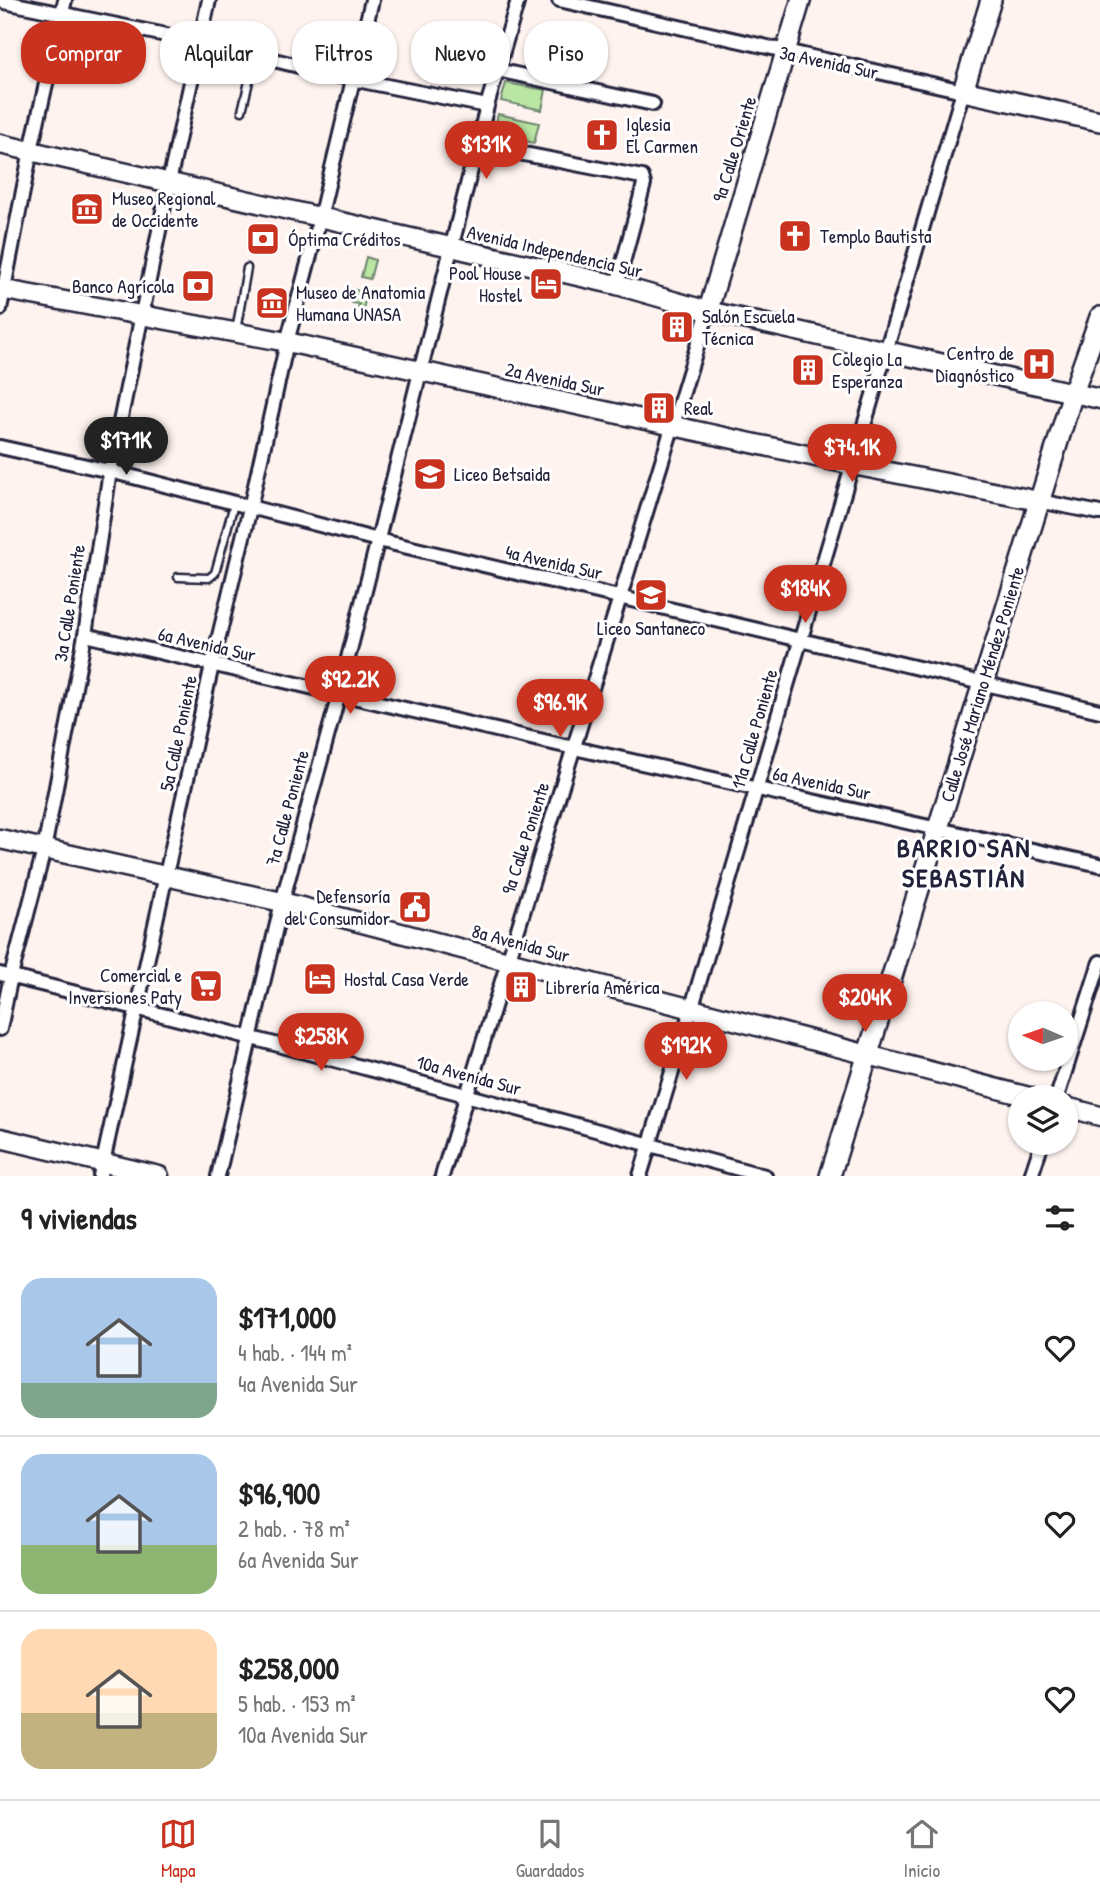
<!DOCTYPE html>
<html lang="es">
<head>
<meta charset="utf-8">
<style>
	:root { --surface:#fff; --page:#f6f6f6; --text:#222; --muted:#767676; --line:#e0e0e0; --accent:#c8321e }
	body { margin:0; font-family:"Patrick Hand",sans-serif; background:var(--page); color:var(--text); height:100vh; display:flex; flex-direction:column; font-size:26px; white-space:nowrap }
	* { box-sizing:border-box; margin:0 }
	p { font-size:23px; color:var(--muted) }
	.icon { flex:none; width:38px; height:38px; fill:none; stroke:currentColor; stroke-width:2; stroke-linecap:round; stroke-linejoin:round }
	.map { position:relative; height:1176px; overflow:hidden }
	.drawer { display:flex; flex-direction:column; background:var(--surface); flex:1 }
	.drawer>* { flex:none }
	.banner { position:absolute; left:21px; top:21px; width:700px; height:63px; display:flex; gap:14px }
	.needle { width:46px; rotate:272deg }
	.tools { position:absolute; left:1008px; top:1001px; display:grid; gap:14px }
	.tools a { display:grid; place-items:center; width:70px; height:70px; border-radius:50%; background:var(--surface); box-shadow:0 2px 5px #0004; font-size:35px }
	.price { position:absolute; translate:-50% -60px; padding:0 16px; border-radius:24px; background:var(--accent); color:#fff; font-size:23px; line-height:46px; filter:drop-shadow(0 2px 4px #0008) }
	.price::after { content:''; position:absolute; left:50%; top:42px; width:21px; height:16px; margin-left:-10px; background:inherit; clip-path:polygon(0 0,100% 0,50% 100%) }
	.price.selected { background:#222; color:#fff }
	ul { padding:0; list-style:none }
	li { display:flex; align-items:center; gap:21px; height:175px; padding:0 21px }
	li+li { border-top:2px solid var(--line) }
	li span { display:grid; place-items:center; flex:none; width:196px; height:140px; border-radius:21px; color:#555 }
	li>.icon { margin-inline-start:auto }
	span .icon { width:84px; height:84px; fill:#fffc; stroke-width:1 }
	li b { font-size:30px }
	h2 { display:flex; justify-content:space-between; align-items:center; height:84px; padding:0 21px; font-size:30px }
	.chip { padding:0 24px; border-radius:28px; background:var(--surface); box-shadow:0 2px 5px #0004; font-size:24px; line-height:63px }
	.chip.selected { background:var(--accent); color:#fff }
	.tab-bar { display:flex; justify-content:space-around; align-items:center; height:98px; border-top:2px solid var(--line); background:var(--surface); font-size:19px; color:var(--muted) }
	.tab-bar a { display:grid; justify-items:center; gap:4px }
	.tab-bar .selected { color:var(--accent) }
	.map>svg:first-child { display:block }
	.green { fill:#bae6a3; stroke:#6e846f; stroke-width:2 }
	.lines { fill:none; stroke-linecap:round; stroke-linejoin:round }
	.lane-casing { stroke:#22223b; stroke-width:11 }
	.street-casing { stroke:#22223b; stroke-width:18 }
	.secondary-casing { stroke:#22223b; stroke-width:23 }
	.primary-casing { stroke:#22223b; stroke-width:24 }
	.lane { stroke:#fff; stroke-width:6 }
	.street { stroke:#fff; stroke-width:12 }
	.secondary { stroke:#fff; stroke-width:18 }
	.primary { stroke:#fff; stroke-width:19 }
	.labels { text-anchor:middle; dominant-baseline:central; stroke-width:6; stroke-linejoin:round; paint-order:stroke }
	.street-label { font-size:19px; fill:#22223b; stroke:#fff }
	.poi-label { font-size:19px; fill:#22223b; stroke:#fff; text-anchor:start }
	.district-label { font-size:26px; font-weight:bold; letter-spacing:2px; fill:#22223b; stroke:#fff }
</style>
</head>
<body>
<div class="map">
<svg width="1100" height="1176" viewBox="0 0 1100 1176">
	<rect width="100%" height="100%" fill="#fef3ef"/>
	<filter id="ink" filterUnits="userSpaceOnUse"><feTurbulence type="fractalNoise" baseFrequency=".0143" numOctaves="2"/><feDisplacementMap in="SourceGraphic" scale="14" xChannelSelector="R" yChannelSelector="G"/><feConvolveMatrix kernelMatrix="1 2 1 2 8 2 1 2 1" color-interpolation-filters="sRGB"/></filter>
	<g filter="url(#ink)">
		<path class="green" d="M506,83L546,90L542,110L501,101Z
			M498,114L539,123L534,143L494,133Z
			M366,257L375,260L370,279L361,277Z
			M355,290L367,293L362,313L357,312L359,304L352,303Z"/>
		<g class="lines">
			<defs>
				<path id="lane" d="M338,76L348,33
					M242,111L255,56
					M236,331L247,268
					M178,577L209,578L215,573L234,504"/>
				<path id="street" d="M559,0L963,91L691,1010L640,1176
					M0,1L200,42L352,79L487,106
					M497,70L653,104
					M478,145L642,177L644,184L617,285
					M0,309L31,150L65,0
					M0,447L110,471L378,540L1100,711
					M1039,501L1100,513
					M85,635L574,748L1100,865
					M0,974C256,1037 510,1107 765,1176
					M0,1029L11,976L44,850L85,635L110,471L169,182L209,0
					M1057,1097L1100,962
					M100,1176L212,665L250,508L287,342L320,218L372,0
					M218,1176L282,902L339,694L487,106L518,0
					M442,1176L708,311
					M1031,1176L1042,1143"/>
				<path id="secondary" d="M0,144L617,285L708,311L1100,399
					M0,289L287,342L853,465L1039,501
					M708,311L801,0
					M0,839L282,902L1029,1097
					M1066,1107L1100,1116
					M0,1138L159,1176"/>
				<path id="primary" d="M991,0L963,91L1100,121
					M830,1176L1073,393L1100,317"/>
			</defs>
			<use href="#lane" class="lane-casing"/>
			<use href="#street" class="street-casing"/>
			<use href="#secondary" class="secondary-casing"/>
			<use href="#primary" class="primary-casing"/>
			<use href="#lane" class="lane"/>
			<use href="#street" class="street"/>
			<use href="#secondary" class="secondary"/>
			<use href="#primary" class="primary"/>
		</g>
	</g>
	<defs>
		<symbol id="church-square" viewBox="-11 -11 22 22"><rect x="-9" y="-9" width="18" height="18" rx="4" fill="#c8321e" stroke="#fff"/><path d="M-1.2-6h2.4v3.5h3.3v2.4h-3.3V6h-2.4V-.1h-3.3v-2.4h3.3Z" fill="#fff"/></symbol>
		<symbol id="museum-square" viewBox="-11 -11 22 22"><rect x="-9" y="-9" width="18" height="18" rx="4" fill="#c8321e" stroke="#fff"/><path d="M0-6L6-3V-2H-6V-3ZM-5-1h2V3h-2ZM-1-1h2V3h-2ZM3-1h2V3H3ZM-6 4H6V6H-6Z" fill="#fff"/></symbol>
		<symbol id="bank-square" viewBox="-11 -11 22 22"><rect x="-9" y="-9" width="18" height="18" rx="4" fill="#c8321e" stroke="#fff"/><path d="M-6-4H6V4H-6ZM0-2.3a2.3 2.3 0 1 0 0 4.6a2.3 2.3 0 1 0 0-4.6Z" fill="#fff"/></symbol>
		<symbol id="hotel-square" viewBox="-11 -11 22 22"><rect x="-9" y="-9" width="18" height="18" rx="4" fill="#c8321e" stroke="#fff"/><path d="M-6-4.5h1.5V1H6V5H4.5V3h-9V5H-6ZM-4 0a1.8 1.8 0 1 1 3.6 0ZM.5 0V-2.5h3Q6-2.5 6 0Z" fill="#fff"/></symbol>
		<symbol id="building-square" viewBox="-11 -11 22 22"><rect x="-9" y="-9" width="18" height="18" rx="4" fill="#c8321e" stroke="#fff"/><path d="M-4-6H4V6H1V3H-1V6H-4ZM-2.5-4.3h1.7v1.8h-1.7ZM.8-4.3h1.7v1.8H.8ZM-2.5-1h1.7V.8h-1.7ZM.8-1h1.7V.8H.8Z" fill="#fff"/></symbol>
		<symbol id="hospital-square" viewBox="-11 -11 22 22"><rect x="-9" y="-9" width="18" height="18" rx="4" fill="#c8321e" stroke="#fff"/><path d="M-5-5h3v3.5h4V-5h3V5h-3V1.5h-4V5h-3Z" fill="#fff"/></symbol>
		<symbol id="school-square" viewBox="-11 -11 22 22"><rect x="-9" y="-9" width="18" height="18" rx="4" fill="#c8321e" stroke="#fff"/><path d="M0-5L7-2L0 1L-7-2ZM-4 1L0 2.5L4 1V4Q0 6-4 4Z" fill="#fff"/></symbol>
		<symbol id="civic-square" viewBox="-11 -11 22 22"><rect x="-9" y="-9" width="18" height="18" rx="4" fill="#c8321e" stroke="#fff"/><path d="M-.6-6.5H3V-4.5H.6V-3L4-1V1h2V6H-6V1h2V-1L-.6-3ZM-1.2 2.5V6h2.4V2.5Z" fill="#fff"/></symbol>
		<symbol id="supermarket-square" viewBox="-11 -11 22 22"><rect x="-9" y="-9" width="18" height="18" rx="4" fill="#c8321e" stroke="#fff"/><path d="M-6-5.5h2.5l.6 2H6L4.5 2H-2.5L-4.4-4H-6ZM-1.5 3.2a1.3 1.3 0 1 0 .1 0ZM3 3.2a1.3 1.3 0 1 0 .1 0Z" fill="#fff"/></symbol>
	</defs>
	<g fill-rule="evenodd">
		<use href="#church-square" x="583" y="116" width="38" height="38"/>
		<use href="#museum-square" x="68" y="190" width="38" height="38"/>
		<use href="#church-square" x="776" y="217" width="38" height="38"/>
		<use href="#bank-square" x="244" y="220" width="38" height="38"/>
		<use href="#hotel-square" x="527" y="265" width="38" height="38"/>
		<use href="#bank-square" x="179" y="267" width="38" height="38"/>
		<use href="#museum-square" x="253" y="284" width="38" height="38"/>
		<use href="#building-square" x="658" y="308" width="38" height="38"/>
		<use href="#hospital-square" x="1020" y="345" width="38" height="38"/>
		<use href="#building-square" x="789" y="351" width="38" height="38"/>
		<use href="#building-square" x="640" y="389" width="38" height="38"/>
		<use href="#school-square" x="411" y="455" width="38" height="38"/>
		<use href="#school-square" x="632" y="576" width="38" height="38"/>
		<use href="#civic-square" x="396" y="888" width="38" height="38"/>
		<use href="#hotel-square" x="301" y="960" width="38" height="38"/>
		<use href="#supermarket-square" x="187" y="967" width="38" height="38"/>
		<use href="#building-square" x="502" y="968" width="38" height="38"/>
	</g>
	<g class="labels">
		<g class="street-label">
			<text transform="translate(829 62) rotate(12)">3a Avenida Sur</text>
			<text transform="translate(734 149) rotate(-73)">9a Calle Oriente</text>
			<text transform="translate(555 251) rotate(13)">Avenida Independencia Sur</text>
			<text transform="translate(555 379) rotate(12)">2a Avenida Sur</text>
			<text transform="translate(554 562) rotate(13)">4a Avenida Sur</text>
			<text transform="translate(69 603) rotate(-81)">3a Calle Poniente</text>
			<text transform="translate(207 644) rotate(13)">6a Avenida Sur</text>
			<text transform="translate(982 684) rotate(-73)">Calle José Mariano Méndez Poniente</text>
			<text transform="translate(754 729) rotate(-74)">11a Calle Poniente</text>
			<text transform="translate(178 733) rotate(-78)">5a Calle Poniente</text>
			<text transform="translate(822 783) rotate(12)">6a Avenida Sur</text>
			<text transform="translate(287 808) rotate(-75)">7a Calle Poniente</text>
			<text transform="translate(525 838) rotate(-72)">9a Calle Poniente</text>
			<text transform="translate(521 943) rotate(15)">8a Avenida Sur</text>
			<text transform="translate(469 1075) rotate(15)">10a Avenida Sur</text>
		</g>
		<g class="poi-label">
			<text x="626" y="124">Iglesia<tspan x="626" dy="22">El Carmen</tspan></text>
			<text x="112" y="198">Museo Regional<tspan x="112" dy="22">de Occidente</tspan></text>
			<text x="820" y="236">Templo Bautista</text>
			<text x="288" y="239">Óptima Créditos</text>
			<text x="522" y="273" text-anchor="end">Pool House<tspan x="522" dy="22">Hostel</tspan></text>
			<text x="174" y="286" text-anchor="end">Banco Agrícola</text>
			<text x="296" y="292">Museo de Anatomia<tspan x="296" dy="22">Humana UNASA</tspan></text>
			<text x="702" y="316">Salón Escuela<tspan x="702" dy="22">Técnica</tspan></text>
			<text x="1014" y="353" text-anchor="end">Centro de<tspan x="1014" dy="22">Diagnóstico</tspan></text>
			<text x="832" y="359">Colegio La<tspan x="832" dy="22">Esperanza</tspan></text>
			<text x="684" y="408">Real</text>
			<text x="454" y="474">Liceo Betsaida</text>
			<text x="651" y="628" text-anchor="middle">Liceo Santaneco</text>
			<text x="390" y="896" text-anchor="end">Defensoría<tspan x="390" dy="22">del Consumidor</tspan></text>
			<text x="182" y="975" text-anchor="end">Comercial e<tspan x="182" dy="22">Inversiones Paty</tspan></text>
			<text x="344" y="979">Hostal Casa Verde</text>
			<text x="546" y="987">Librería América</text>
		</g>
		<g class="district-label">
			<text x="964" y="847">BARRIO SAN<tspan x="964" dy="30">SEBASTIÁN</tspan></text>
		</g>
	</g>
</svg>
<div class="tools">
<a><svg class="needle" viewBox="-14 -14 28 28"><path d="M0-13l5 13h-10z" fill="#e53935"/><path d="M0 13l5-13h-10z" fill="#767676"/></svg></a>
<a><svg class="icon" aria-label="layers" viewBox="0 0 24 24"><path d="M12 4l9 5-9 5-9-5zM3 14l9 5 9-5"/></svg></a>
</div>
<b class="price" style="left:486px;top:181px">$131K</b>
<b class="price selected" style="left:126px;top:477px">$171K</b>
<b class="price" style="left:852px;top:484px">$74.1K</b>
<b class="price" style="left:805px;top:625px">$184K</b>
<b class="price" style="left:350px;top:716px">$92.2K</b>
<b class="price" style="left:560px;top:739px">$96.9K</b>
<b class="price" style="left:865px;top:1034px">$204K</b>
<b class="price" style="left:321px;top:1073px">$258K</b>
<b class="price" style="left:686px;top:1082px">$192K</b>
<div class="banner">
<a class="chip selected">Comprar</a>
<a class="chip">Alquilar</a>
<a class="chip">Filtros</a>
<a class="chip">Nuevo</a>
<a class="chip">Piso</a>
</div>
</div>
<section class="drawer">
<h2>9 viviendas<svg class="icon" aria-label="filters" viewBox="0 0 24 24"><path d="M4 7h16M4 17h16"/><circle cx="9" cy="7" r="2"/><circle cx="15" cy="17" r="2"/></svg></h2>
<ul>
<li><span style="background:linear-gradient(#a9c7e8 75%,#7fa58c 0)"><svg class="icon" aria-label="home" viewBox="0 0 24 24"><path d="M3 11l9-7 9 7M6 9v11h12V9"/></svg></span><div><b>$171,000</b><p>4 hab. · 144 m²</p><p>4a Avenida Sur</p></div><svg class="icon" aria-label="heart" viewBox="0 0 24 24"><path d="M12 20l-8-8c-3-5 5-10 8-4 3-6 11-1 8 4z"/></svg></li>
<li><span style="background:linear-gradient(#a9c7e8 65%,#8fb573 0)"><svg class="icon" aria-label="home" viewBox="0 0 24 24"><path d="M3 11l9-7 9 7M6 9v11h12V9"/></svg></span><div><b>$96,900</b><p>2 hab. · 78 m²</p><p>6a Avenida Sur</p></div><svg class="icon" aria-label="heart" viewBox="0 0 24 24"><path d="M12 20l-8-8c-3-5 5-10 8-4 3-6 11-1 8 4z"/></svg></li>
<li><span style="background:linear-gradient(#ffd9b3 60%,#c2b280 0)"><svg class="icon" aria-label="home" viewBox="0 0 24 24"><path d="M3 11l9-7 9 7M6 9v11h12V9"/></svg></span><div><b>$258,000</b><p>5 hab. · 153 m²</p><p>10a Avenida Sur</p></div><svg class="icon" aria-label="heart" viewBox="0 0 24 24"><path d="M12 20l-8-8c-3-5 5-10 8-4 3-6 11-1 8 4z"/></svg></li>
</ul>
</section>
<nav class="tab-bar">
<a class="selected"><svg class="icon" aria-label="map" viewBox="0 0 24 24"><path d="M3 6l6-2 6 2 6-2v14l-6 2-6-2-6 2zM9 4v14M15 6v14"/></svg>Mapa</a>
<a><svg class="icon" aria-label="saved" viewBox="0 0 24 24"><path d="M7 4h10v16l-5-4-5 4z"/></svg>Guardados</a>
<a><svg class="icon" aria-label="home" viewBox="0 0 24 24"><path d="M3 11l9-7 9 7M6 9v11h12V9"/></svg>Inicio</a>
</nav>
</body>
</html>
